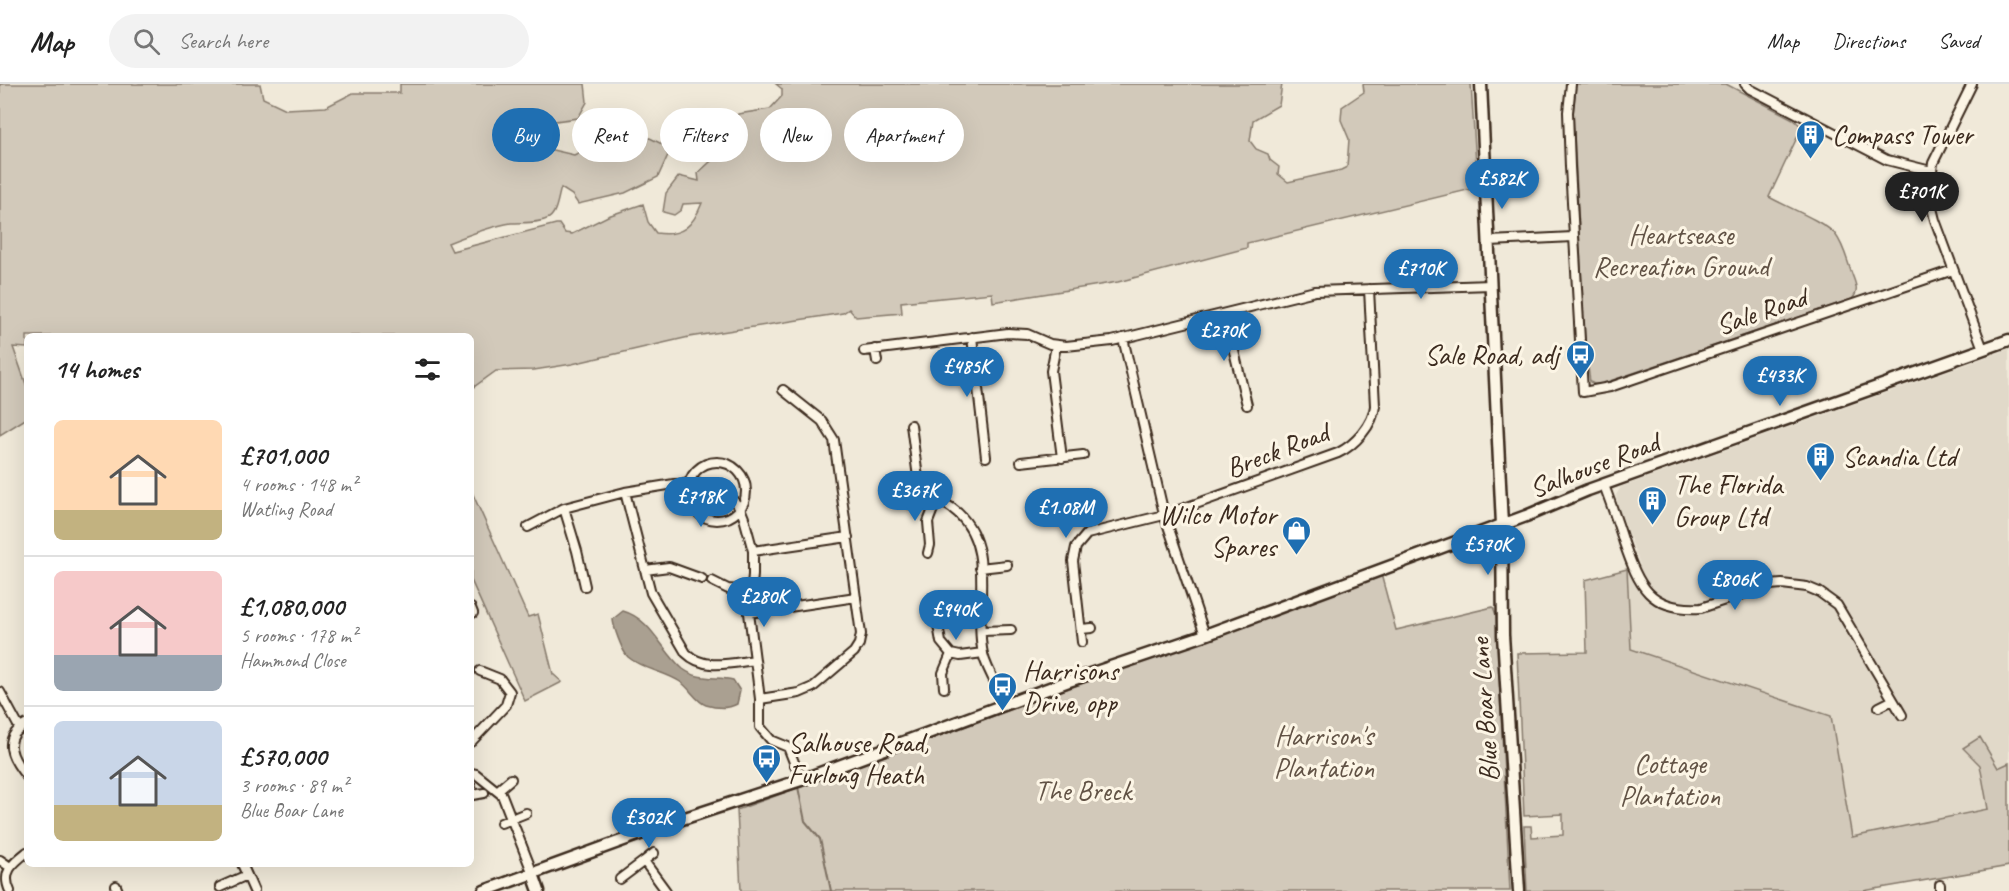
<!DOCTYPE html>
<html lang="en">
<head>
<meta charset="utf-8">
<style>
	:root { --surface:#fff; --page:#f2f2f2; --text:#222; --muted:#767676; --line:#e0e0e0; --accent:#1f6fb2 }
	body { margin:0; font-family:Caveat,sans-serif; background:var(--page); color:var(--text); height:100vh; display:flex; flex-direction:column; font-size:22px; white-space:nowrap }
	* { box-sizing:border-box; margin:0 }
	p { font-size:20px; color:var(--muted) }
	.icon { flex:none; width:33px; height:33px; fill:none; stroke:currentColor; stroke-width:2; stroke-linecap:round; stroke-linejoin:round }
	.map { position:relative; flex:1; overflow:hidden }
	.details { position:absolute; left:24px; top:249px; width:450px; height:534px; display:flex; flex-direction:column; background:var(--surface); border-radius:9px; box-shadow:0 6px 24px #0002 }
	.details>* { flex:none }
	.hud { position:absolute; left:492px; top:24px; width:570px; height:54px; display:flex; gap:12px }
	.price { position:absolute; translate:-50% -51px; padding:0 14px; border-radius:21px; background:var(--accent); color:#fff; font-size:20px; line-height:39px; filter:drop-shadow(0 2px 3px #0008) }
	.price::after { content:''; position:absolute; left:50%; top:36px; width:18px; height:14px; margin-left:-9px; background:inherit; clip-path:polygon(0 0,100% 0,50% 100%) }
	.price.on { background:#222; color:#fff }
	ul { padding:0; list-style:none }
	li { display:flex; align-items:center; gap:18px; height:150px; padding:0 30px }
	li+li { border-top:2px solid var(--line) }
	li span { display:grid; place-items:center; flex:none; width:168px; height:120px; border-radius:9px; color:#555 }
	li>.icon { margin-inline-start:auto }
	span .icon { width:72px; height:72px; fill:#fffc; stroke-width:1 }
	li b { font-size:26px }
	h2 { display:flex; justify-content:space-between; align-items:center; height:72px; padding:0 30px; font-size:26px }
	.tag { padding:0 21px; border-radius:27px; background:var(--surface); box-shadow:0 6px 24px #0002; font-size:21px; line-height:54px }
	.tag.on { background:var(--accent); color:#fff }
	header { display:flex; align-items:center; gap:36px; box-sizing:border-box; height:84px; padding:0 30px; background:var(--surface); border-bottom:2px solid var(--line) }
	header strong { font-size:28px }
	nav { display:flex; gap:33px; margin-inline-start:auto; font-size:21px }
	.search { width:420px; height:54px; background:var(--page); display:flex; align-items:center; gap:15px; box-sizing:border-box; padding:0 21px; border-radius:33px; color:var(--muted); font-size:22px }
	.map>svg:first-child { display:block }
	.built { fill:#e1d9c9 }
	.green { fill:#d2c9ba; stroke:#867a6c; stroke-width:1.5 }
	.water { fill:#aaa091; stroke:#7e7163; stroke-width:1.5 }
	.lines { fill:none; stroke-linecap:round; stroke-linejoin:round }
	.stream { stroke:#7e7163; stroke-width:2 }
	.street-casing { stroke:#3b2a1e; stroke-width:12 }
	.secondary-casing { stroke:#3b2a1e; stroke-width:15 }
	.street { stroke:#fcf5e5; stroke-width:8 }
	.secondary { stroke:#fcf5e5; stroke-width:10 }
	.labels { text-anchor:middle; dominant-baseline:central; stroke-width:6; stroke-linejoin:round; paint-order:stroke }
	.poi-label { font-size:28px; fill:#3b2a1e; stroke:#fcf5e5; text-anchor:start }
	.park-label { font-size:28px; fill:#615245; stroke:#fcf5e5 }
	.street-label { font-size:28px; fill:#3b2a1e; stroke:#fcf5e5 }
</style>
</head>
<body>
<header>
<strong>Map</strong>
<div class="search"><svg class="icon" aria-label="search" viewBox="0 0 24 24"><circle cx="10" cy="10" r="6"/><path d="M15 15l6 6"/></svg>Search here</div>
<nav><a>Map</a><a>Directions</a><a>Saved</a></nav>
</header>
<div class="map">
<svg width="2009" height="807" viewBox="0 0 2009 807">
	<rect width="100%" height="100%" fill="#f0e9d9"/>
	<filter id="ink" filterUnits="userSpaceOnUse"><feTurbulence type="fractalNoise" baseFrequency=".0167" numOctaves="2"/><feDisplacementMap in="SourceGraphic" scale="12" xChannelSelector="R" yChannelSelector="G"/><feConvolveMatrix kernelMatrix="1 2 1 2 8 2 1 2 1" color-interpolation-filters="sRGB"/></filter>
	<g filter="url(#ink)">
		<path class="built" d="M2009,265V679L1999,684L1980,681L1989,725L1852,753L1831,632L1631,565L1627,485L1640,481L1617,419L1616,411L1621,403Z"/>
		<path class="green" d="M0,0H260L263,14L286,25L326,23L353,9H400V0H585L587,18L578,34L548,38V65L574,71L603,57L650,54L664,61L668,71L658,93L625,109L578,120L572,111L561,104C558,112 557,129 549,134C538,140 523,138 511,139C491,142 468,151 448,159L452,167L556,140H559L565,149L572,150L608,132L643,120L648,138L656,149C682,153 693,142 702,119L683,120L681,126L674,131L663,128L666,109L679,92L699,97L698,89L734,56L728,46L738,30L770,25L782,12V5L776,0H1282L1279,21L1253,36L1250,57L1256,65L1268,70L1270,76L1279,83L1278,90L1288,98L1341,86L1347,83L1349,55L1341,36L1342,23L1364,8L1363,0H1471L1477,97L1476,104L1247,159V164L1118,198L993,218L992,209L901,218L902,229L856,233L849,225L843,229L689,253L572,280L534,286L496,287L471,305V252H27V264L13,263L27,303V334L0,351Z
			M1576,0H1726L1793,35L1802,43L1769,113C1785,122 1823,137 1835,150C1844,161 1847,177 1852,190C1855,199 1860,207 1852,215L1601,300H1594L1590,298L1585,259L1573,31Z
			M471,406L528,533L538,530L553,590L562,598L525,617L471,496Z
			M1627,485L1631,565L1831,632L1852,753L1988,725L1980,681L1963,664L1980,653L1998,684L2009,679V782L1863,807H1527L1524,742H1531L1532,753L1563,751V730L1524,732L1517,569L1587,568L1585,496Z
			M1381,490L1396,546L1493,523L1496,531L1510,807H741L737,726Z"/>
		<path class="water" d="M623,527C652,535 662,568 683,585C699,597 716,592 733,596L740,607L737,620C728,625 716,624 706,621C697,618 690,605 682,599C665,587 643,586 628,573C622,567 613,542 613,535Z"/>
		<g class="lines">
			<path class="stream" d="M798,703L805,737L820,755L831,807"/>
			<defs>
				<path id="street" d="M1571,0L1568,28L1570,83L1583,308L1610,303L1953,186
					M1745,0L1750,5L1887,76L1931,87
					M1972,0L1933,79L1929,112L1935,136L1983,265
					M1489,157L1573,153
					M1225,230L1247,321
					M972,253L986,373
					M1123,254L1164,430L1205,551
					M1056,262L1051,287L1062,374
					M875,265L877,277
					M864,267L1008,249L1027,250L1050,260L1066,262L1112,257L1315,207L1491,201
					M911,341L919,401V410
					M1021,378L1083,371
					M688 407a29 29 0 1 1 58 0a29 29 0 1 1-58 0Z
					M1604,401C1611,420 1618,439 1624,459C1639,502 1649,527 1701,524L1770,501L1782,500L1807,503L1819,508L1837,521L1902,631
					M625,408L651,509L686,569C704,587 731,579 755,576
					M899,410C922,410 940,413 958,429C997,466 973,523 983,570C987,587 999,604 1006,620
					M910,410V420
					M564,424L577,467L585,502
					M528,443L564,424L625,408L674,400H699L716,403L730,413L740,424L744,434L753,467V491L749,529L760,615V643L771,656L788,663L801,696
					M753,467L848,453
					M928,469L930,461L928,438L937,415
					M980,484L1007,481
					M645,486L669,483L702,495
					M712,497L728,505L750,507
					M471,524L473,529
					M749,529L856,513
					M937,535L941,558L951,570L960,572L983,569
					M1081,545L1092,544
					M982,547L1011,546
					M1082,558L1073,477L1076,463L1087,450L1168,430L1338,369C1355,361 1373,341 1375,322L1369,205
					M944,604L943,589L951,570
					M0,608L20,645
					M760,615L799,609L813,603L854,568L859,560L861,550L834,356L822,337L783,306
					M1879,623L1893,616
					M27,640C0,654 12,675 27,693
					M471,658L506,621L510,608L500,595L480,587
					M471,689L476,690L502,711L533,790
					M471,703L473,711L484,709
					M497,707L511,695
					M501,739L526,729
					M0,776L10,783
					M644,777L654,769
					M242,780L254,807
					M620,795L644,777L666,807
					M1940,801V807
					M116,802L118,807
					M220,803L247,791
					M10,807C1,788 13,779 27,768"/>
				<path id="secondary" d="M1481,0L1502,441L1503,551L1519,807
					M533,790L539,807
					M484,807L676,737L801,696L1066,598L1205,551L1526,432L1588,406L2009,256"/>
			</defs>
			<use href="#street" class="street-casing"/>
			<use href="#secondary" class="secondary-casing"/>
			<use href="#street" class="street"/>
			<use href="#secondary" class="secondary"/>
		</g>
	</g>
	<defs>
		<symbol id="building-pin" viewBox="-11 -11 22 30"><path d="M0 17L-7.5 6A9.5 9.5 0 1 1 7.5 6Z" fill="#1f6fb2" stroke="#fcf5e5"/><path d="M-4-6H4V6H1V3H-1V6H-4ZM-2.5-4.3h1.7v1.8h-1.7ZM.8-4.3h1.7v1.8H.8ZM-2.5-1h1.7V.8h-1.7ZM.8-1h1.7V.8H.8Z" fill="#fff"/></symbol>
		<symbol id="bus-pin" viewBox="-11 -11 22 30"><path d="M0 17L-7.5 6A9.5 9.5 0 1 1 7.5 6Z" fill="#1f6fb2" stroke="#fcf5e5"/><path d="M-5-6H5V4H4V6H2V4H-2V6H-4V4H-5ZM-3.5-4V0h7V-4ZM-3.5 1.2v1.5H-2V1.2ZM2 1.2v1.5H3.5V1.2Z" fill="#fff"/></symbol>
		<symbol id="shop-pin" viewBox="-11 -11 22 30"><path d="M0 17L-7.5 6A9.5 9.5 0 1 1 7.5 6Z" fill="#1f6fb2" stroke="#fcf5e5"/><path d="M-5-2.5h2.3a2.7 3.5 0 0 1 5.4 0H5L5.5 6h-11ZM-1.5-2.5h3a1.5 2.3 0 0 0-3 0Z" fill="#fff"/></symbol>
	</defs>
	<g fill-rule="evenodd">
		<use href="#building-pin" x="1794" y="34" width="33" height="45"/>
		<use href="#bus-pin" x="1564" y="254" width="33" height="45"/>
		<use href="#building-pin" x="1804" y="356" width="33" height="45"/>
		<use href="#building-pin" x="1636" y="400" width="33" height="45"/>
		<use href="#shop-pin" x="1280" y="430" width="33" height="45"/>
		<use href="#bus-pin" x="986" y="586" width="33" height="45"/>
		<use href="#bus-pin" x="750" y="658" width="33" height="45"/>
	</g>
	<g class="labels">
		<g class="poi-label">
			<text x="1832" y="50">Compass Tower</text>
			<text x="1559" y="270" text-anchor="end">Sale Road, adj</text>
			<text x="1842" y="372">Scandia Ltd</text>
			<text x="1674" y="400">The Florida<tspan x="1674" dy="32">Group Ltd</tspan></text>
			<text x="1276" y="430" text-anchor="end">Wilco Motor<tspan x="1276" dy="32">Spares</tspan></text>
			<text x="1023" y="586">Harrisons<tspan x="1023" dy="32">Drive, opp</tspan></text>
			<text x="788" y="658">Salhouse Road,<tspan x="788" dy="32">Furlong Heath</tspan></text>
		</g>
		<g class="park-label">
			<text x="1681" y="150">Heartsease<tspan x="1681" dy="32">Recreation Ground</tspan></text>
			<text x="1324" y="651">Harrison's<tspan x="1324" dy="32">Plantation</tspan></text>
			<text x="1670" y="679">Cottage<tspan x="1670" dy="32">Plantation</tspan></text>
			<text x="1083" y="706">The Breck</text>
		</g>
		<g class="street-label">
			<text transform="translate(1761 227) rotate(-19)">Sale Road</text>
			<text transform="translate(1277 366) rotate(-21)">Breck Road</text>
			<text transform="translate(1594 381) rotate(-21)">Salhouse Road</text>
			<text transform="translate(1484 626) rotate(-94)">Blue Boar Lane</text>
		</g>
	</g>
</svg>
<b class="price" style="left:1502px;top:126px">£582K</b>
<b class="price on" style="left:1922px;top:139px">£701K</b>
<b class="price" style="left:1421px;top:216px">£710K</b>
<b class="price" style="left:1224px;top:278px">£270K</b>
<b class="price" style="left:967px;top:314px">£485K</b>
<b class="price" style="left:1780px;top:323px">£433K</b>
<b class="price" style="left:915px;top:438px">£367K</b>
<b class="price" style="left:701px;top:444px">£718K</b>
<b class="price" style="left:1066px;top:455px">£1.08M</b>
<b class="price" style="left:1488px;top:492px">£570K</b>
<b class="price" style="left:1735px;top:527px">£806K</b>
<b class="price" style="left:764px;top:544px">£280K</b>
<b class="price" style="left:956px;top:557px">£940K</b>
<b class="price" style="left:649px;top:765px">£302K</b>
<div class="hud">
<a class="tag on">Buy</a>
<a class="tag">Rent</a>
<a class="tag">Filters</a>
<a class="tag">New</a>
<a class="tag">Apartment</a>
</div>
<section class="details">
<h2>14 homes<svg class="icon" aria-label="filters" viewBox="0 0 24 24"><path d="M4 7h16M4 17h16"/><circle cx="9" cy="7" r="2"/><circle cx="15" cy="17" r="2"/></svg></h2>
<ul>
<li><span style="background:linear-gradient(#ffd9b3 75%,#c2b280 0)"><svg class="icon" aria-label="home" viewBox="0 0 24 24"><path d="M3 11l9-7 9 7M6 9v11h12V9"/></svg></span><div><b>£701,000</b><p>4 rooms · 148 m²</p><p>Watling Road</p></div></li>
<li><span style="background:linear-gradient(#f6c9c9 70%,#9aa5b1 0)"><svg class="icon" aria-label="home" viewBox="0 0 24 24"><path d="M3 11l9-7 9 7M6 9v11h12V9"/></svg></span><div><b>£1,080,000</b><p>5 rooms · 178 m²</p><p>Hammond Close</p></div></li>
<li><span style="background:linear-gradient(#c9d6e8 70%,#c2b280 0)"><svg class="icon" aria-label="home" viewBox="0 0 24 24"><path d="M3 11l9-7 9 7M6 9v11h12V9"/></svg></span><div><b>£570,000</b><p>3 rooms · 89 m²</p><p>Blue Boar Lane</p></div></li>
</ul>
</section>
</div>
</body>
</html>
